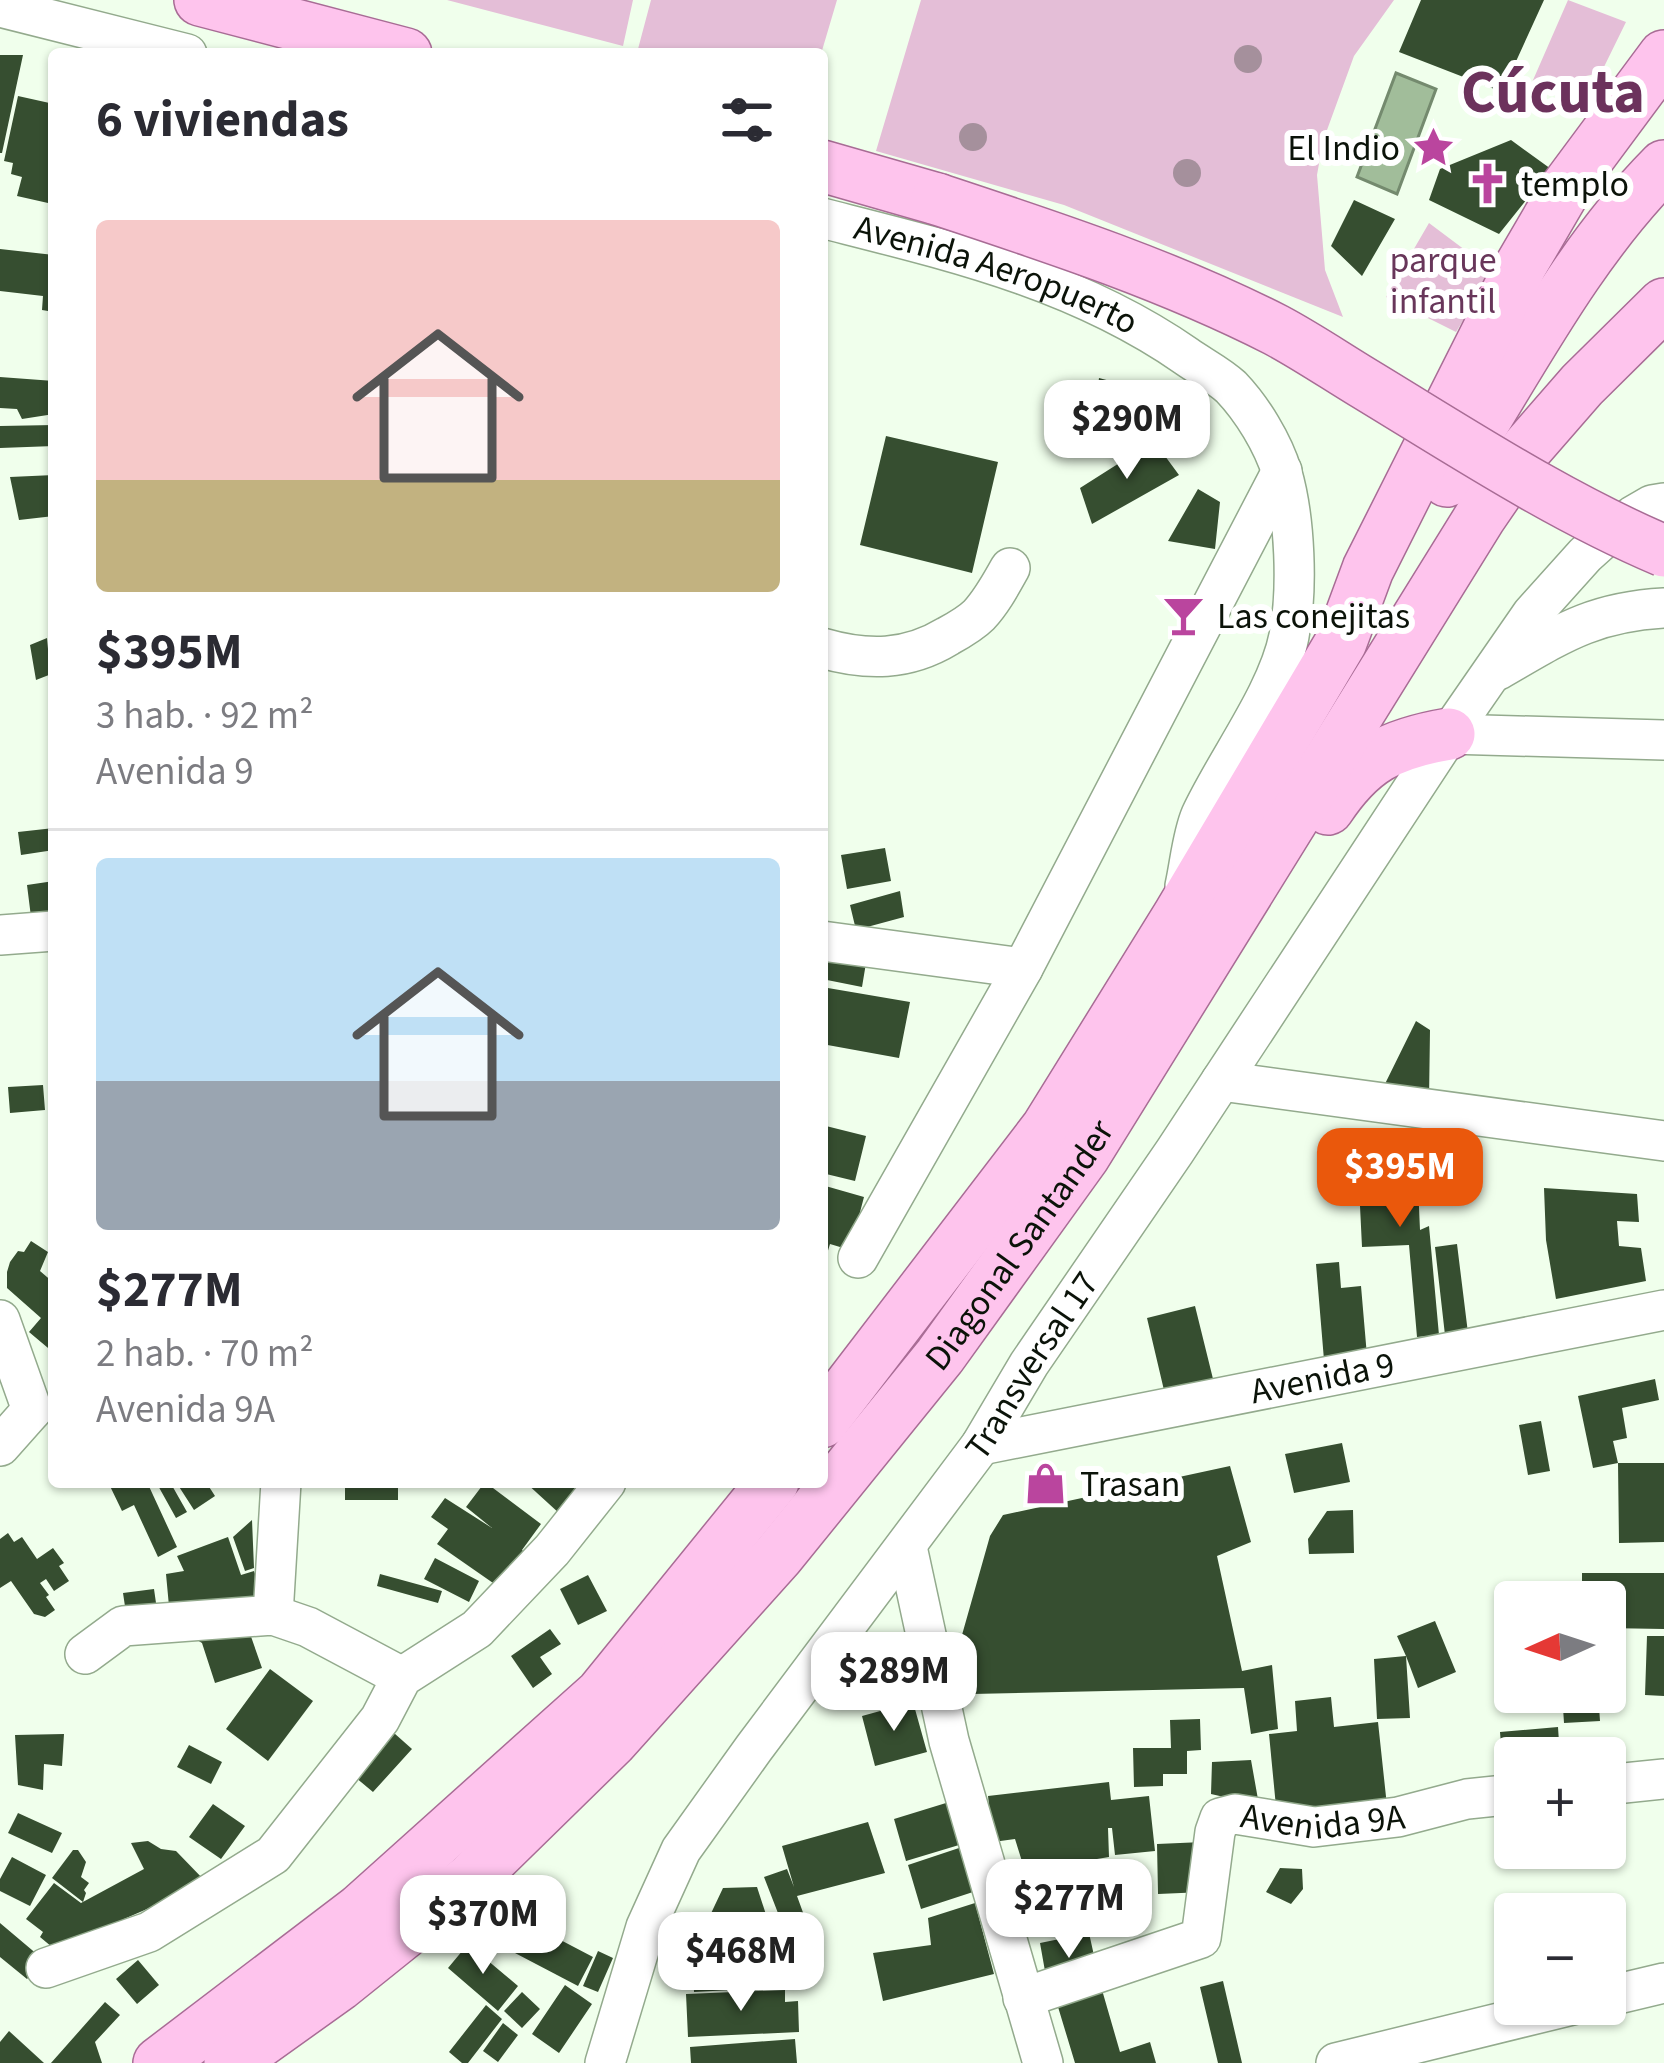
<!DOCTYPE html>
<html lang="es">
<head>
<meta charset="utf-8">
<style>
	:root { --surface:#fff; --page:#f2f2f3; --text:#2b2b33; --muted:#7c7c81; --line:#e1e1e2; --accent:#ea580c }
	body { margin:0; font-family:"Source Sans 3",sans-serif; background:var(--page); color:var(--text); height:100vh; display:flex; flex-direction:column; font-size:45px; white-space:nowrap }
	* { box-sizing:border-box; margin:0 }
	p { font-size:39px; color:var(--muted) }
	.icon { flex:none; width:66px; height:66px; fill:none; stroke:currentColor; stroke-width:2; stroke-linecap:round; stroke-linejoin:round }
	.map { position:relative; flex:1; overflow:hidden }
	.drawer { position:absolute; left:48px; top:48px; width:780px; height:1440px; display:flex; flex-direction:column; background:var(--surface); border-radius:12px; box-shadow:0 3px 9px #0004 }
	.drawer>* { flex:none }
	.needle { width:78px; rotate:267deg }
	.buttons { position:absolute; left:1494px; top:1581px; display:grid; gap:24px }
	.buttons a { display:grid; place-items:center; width:132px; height:132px; border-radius:12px; background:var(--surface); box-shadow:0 3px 9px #0004; font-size:60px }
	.price { position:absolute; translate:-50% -102px; padding:0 27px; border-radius:24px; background:#fff; color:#222; font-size:39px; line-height:78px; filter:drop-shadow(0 3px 6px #0008) }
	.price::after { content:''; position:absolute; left:50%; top:72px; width:36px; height:27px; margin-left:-18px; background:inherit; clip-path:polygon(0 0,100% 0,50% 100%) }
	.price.on { background:var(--accent); color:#fff }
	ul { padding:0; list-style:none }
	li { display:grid; align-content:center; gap:24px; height:636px; padding:0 48px }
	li+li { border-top:3px solid var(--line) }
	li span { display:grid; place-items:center; height:372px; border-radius:12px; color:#555 }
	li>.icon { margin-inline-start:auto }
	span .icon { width:216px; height:216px; fill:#fffc; stroke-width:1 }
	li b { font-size:51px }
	h2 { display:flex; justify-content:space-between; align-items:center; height:144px; padding:0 48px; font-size:51px }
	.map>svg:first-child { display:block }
	.green { fill:#e4bed7 }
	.water { fill:#a1bd9a; stroke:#748a6e; stroke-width:3 }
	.building { fill:#364e30 }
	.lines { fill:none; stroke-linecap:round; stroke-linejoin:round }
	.minor-casing { stroke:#93aa8d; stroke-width:42 }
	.major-casing { stroke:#a86c95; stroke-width:54 }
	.minor { stroke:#fff; stroke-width:39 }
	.major { stroke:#fec4ed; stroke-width:51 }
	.major-bridge-casing { stroke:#a86c95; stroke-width:54; stroke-linecap:butt }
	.major-bridge { stroke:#fec4ed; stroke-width:51 }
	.tree { fill:#a5909c }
	.labels { text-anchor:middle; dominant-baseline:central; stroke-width:12; stroke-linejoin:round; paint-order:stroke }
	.poi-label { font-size:36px; fill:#0b1309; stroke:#fff; text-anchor:start }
	.park-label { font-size:36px; fill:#68365a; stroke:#fff }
	.street-label { font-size:36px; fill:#0b1309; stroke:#fff }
	.town-label { font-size:60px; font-weight:bold; fill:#6c325c; stroke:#fff }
</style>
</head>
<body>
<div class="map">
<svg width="1664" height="2063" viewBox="0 0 1664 2063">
	<rect width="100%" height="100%" fill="#f0ffec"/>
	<path class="green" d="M447,0H633L623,46Z
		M651,0H837L821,54H655L638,49Z
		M921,0H1394L1354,56L1323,141L1317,175L1325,270L1343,317L1064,205L876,151Z
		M1568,0L1626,22L1601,73L1530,87Z
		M1429,223L1493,271L1456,332L1386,297Z"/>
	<path class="water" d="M1396,73L1436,89L1397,194L1357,177Z"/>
	<path class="building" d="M1421,0H1544L1502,92L1399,52Z
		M0,55H23L2,153H0Z
		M18,96L54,104V174L48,203L17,196L22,177L11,174L13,163L4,161Z
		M1511,140L1551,169L1499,234L1429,200L1440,169Z
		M1354,200L1395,219L1362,276L1331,246Z
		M0,249L54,255V312L42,310L43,296L0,291Z
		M0,377L54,381V414L22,419L17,409L0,408Z
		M1099,378L1144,390L1156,425L1091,438Z
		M54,425V446L0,448V426Z
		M886,436L998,462L972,573L860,545Z
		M1154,441L1179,475L1092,524L1080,488Z
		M54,475V516L19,520L10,477Z
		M1198,489L1220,502L1215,549L1168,541Z
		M47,638L48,649L54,650V673L36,680L30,645Z
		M54,828V850L21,855L18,832Z
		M885,848L891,881L847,889L841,855Z
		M54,881V914L31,917L27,885Z
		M900,891L904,917L856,930L850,905Z
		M822,948L867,957L862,987L822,979Z
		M822,987L910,1002L899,1058L822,1044Z
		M1416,1021L1430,1030L1429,1100L1380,1094Z
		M43,1085L45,1110L10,1113L8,1087Z
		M822,1125L866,1136L855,1181L822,1173Z
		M1417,1162L1420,1230L1429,1226L1439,1335L1417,1337L1409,1245L1362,1247L1358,1165Z
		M822,1185L864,1197L850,1250L830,1244L823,1267Z
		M1544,1188L1637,1194L1639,1222L1617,1221L1619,1246L1641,1248L1646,1281L1556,1299L1546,1240Z
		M31,1241L48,1252L40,1271L54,1283V1353L29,1332L41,1318L7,1288V1272L10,1262L18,1251L24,1252Z
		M1457,1244L1468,1333L1445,1335L1435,1247Z
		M1339,1262L1341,1288L1361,1286L1367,1356L1324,1360L1316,1264Z
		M1195,1306L1216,1391L1167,1403L1147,1318Z
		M1655,1379L1659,1400L1622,1408L1627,1438L1613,1441L1618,1463L1593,1468L1578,1396Z
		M1541,1421L1550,1471L1528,1475L1519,1425Z
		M1342,1443L1350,1482L1294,1493L1285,1454Z
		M1618,1463H1664V1542L1619,1543Z
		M1230,1466L1251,1542L1217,1556L1242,1671L1272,1665L1278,1729L1251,1734L1244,1688L972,1694L960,1642L990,1536L1003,1515Z
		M108,1482H147L177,1547L158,1557L134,1505L122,1511Z
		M156,1482H170L187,1512L176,1518Z
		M176,1482H206L215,1496L194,1510Z
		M345,1482H398V1500H345Z
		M485,1482L541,1524L522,1550L530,1557L506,1592L437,1544L448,1529L431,1517L445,1498L492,1528L466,1507Z
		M525,1482H590L560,1514Z
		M1353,1510L1354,1553L1309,1554L1308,1539L1327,1511Z
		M252,1520L254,1568L245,1571L233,1537Z
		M8,1533L14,1542L22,1537L37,1559L53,1548L64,1563L59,1566L69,1581L54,1591L46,1579L40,1583L49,1595L46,1597L55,1610L45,1617L34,1614L11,1581L0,1588V1539Z
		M228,1537L241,1575L254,1571L266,1605L170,1617L166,1574L184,1571L177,1556Z
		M435,1558L479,1581L469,1602L424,1579Z
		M1582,1573H1664V1629L1605,1628V1602H1582Z
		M380,1574L442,1591L438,1603L377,1586Z
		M588,1575L607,1611L578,1625L560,1589Z
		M154,1589L157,1610L126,1613L123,1593Z
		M1435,1621L1456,1672L1418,1688L1406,1656L1410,1718L1377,1719L1374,1659L1406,1656L1397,1636Z
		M248,1628L262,1668L215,1683L202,1643L197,1640Z
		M550,1629L561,1644L540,1657L552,1674L533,1688L511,1656Z
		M1647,1636H1664V1696L1645,1695Z
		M270,1669L313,1701L268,1761L226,1729Z
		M1562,1692H1598L1600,1721L1564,1723Z
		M1331,1697L1334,1727L1378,1722L1387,1806L1277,1817L1269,1734L1297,1731L1295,1701Z
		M913,1702L927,1752L875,1766L862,1716Z
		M1200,1719L1201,1750L1187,1751V1774H1163V1786L1134,1787L1133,1748H1171L1170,1720Z
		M1558,1727L1560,1758H1515V1782L1504,1783L1500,1732Z
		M394,1733L412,1749L373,1792L355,1777Z
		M64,1734L62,1766L44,1764L43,1790L18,1785L15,1735Z
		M189,1745L222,1762L211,1784L177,1767Z
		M1251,1760L1259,1805L1211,1794L1212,1762Z
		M1109,1782L1111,1800L1149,1796L1155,1851L1115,1855L1112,1828H1108L1109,1857L1025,1871L1015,1839L993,1842L988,1796Z
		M946,1803L959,1845L906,1861L894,1819Z
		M213,1804L245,1826L221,1859L189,1837Z
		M18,1813L62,1833L52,1853L8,1833Z
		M868,1822L885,1873L797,1896L805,1918L783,1926L764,1877L787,1869L794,1887L782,1846Z
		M148,1841L161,1849L176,1851L207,1883L124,1919L127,1924L64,1957L40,1937L43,1932L26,1919L54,1883L81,1903L144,1869L131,1843Z
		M1203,1842L1204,1892L1158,1894L1157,1844Z
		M959,1848L973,1892L921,1909L908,1865Z
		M73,1850H78L86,1862L81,1877L89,1883L84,1890L86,1893L83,1902L52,1878Z
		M12,1857L46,1875L30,1906L0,1891V1879Z
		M1280,1868L1302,1869L1303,1889L1291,1904L1266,1892Z
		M757,1887L773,1936L707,1942L768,1940L770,1973L749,1975L750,1989L694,1992L692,1943H697L723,1888Z
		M975,1903L994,1974L883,2001L873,1953L931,1945L928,1918Z
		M0,1923L45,1961L27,1979L0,1957Z
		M530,1924L593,1957L578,1986L515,1953Z
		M1089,1933L1099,1978L1048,1988L1040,1943Z
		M468,1944L518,1986L498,2011L448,1968Z
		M598,1951L613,1958L598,1992L583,1986Z
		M138,1960L159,1985L137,2004L116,1979Z
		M1223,1981L1242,2063H1218L1200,1987Z
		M1100,1983L1120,2052L1150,2042L1156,2063H1075L1055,1997Z
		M565,1985L592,2004L559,2053L532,2034Z
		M785,1990V2002L798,2001L799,2032L688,2037L686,1994Z
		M522,1992L540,2009L522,2028L504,2011Z
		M105,2002L120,2015L95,2042L102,2063H51Z
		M486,2005L502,2019L468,2063H462L449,2052Z
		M503,2023L518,2035L498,2062L483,2051Z
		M9,2031L44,2063H0V2042Z
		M795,2039L797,2063H691L690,2047Z"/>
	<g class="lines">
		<defs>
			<g id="minor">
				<path d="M0,7L187,54"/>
				<path id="s1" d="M822,218C951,251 1075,279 1186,356C1200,366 1218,375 1231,387C1252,409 1273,443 1282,473C1295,518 1298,589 1289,636C1278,693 1226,761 1201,815C1192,836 1190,864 1185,886"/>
				<path d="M822,648C867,661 907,661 948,636C959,630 970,624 979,615C992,601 1001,584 1010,568"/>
				<path d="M1498,670C1559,635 1591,612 1664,608"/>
				<path d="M1449,734L1664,740"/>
				<path d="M0,935L54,931"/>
				<path d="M822,941L1023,968"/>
				<path d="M1221,1081L1664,1141"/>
				<path d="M858,1258L1023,968L1282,471"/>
				<path d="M0,1320L32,1410"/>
				<path id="s2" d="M981,1445L1664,1310"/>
				<path d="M0,1446L32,1410"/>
				<path d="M907,1547L949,1741L1043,2063"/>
				<path d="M273,1615L281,1482"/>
				<path d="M85,1654L123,1626L273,1615L308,1627L402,1677"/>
				<path d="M1605,1785L1664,1779"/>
				<path d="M46,1968L149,1932L273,1855L380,1719L402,1677L477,1629L552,1550L606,1482"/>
				<path d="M1605,1997L1664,1983"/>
				<path id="s3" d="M1023,1998L1201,1938L1215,1832L1220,1818L1235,1814L1314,1827L1398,1817L1467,1799L1515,1794"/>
				<path id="s4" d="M605,2063L646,1927L681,1850L754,1748L981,1445L1029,1364L1175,1151L1449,734L1532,614L1585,555L1605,537L1633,516L1652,505L1664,503"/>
				<path d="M1336,2063L1576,2004"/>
			</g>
			<g id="major">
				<path d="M200,0L406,54"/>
				<path d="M822,166L937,199"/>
				<path d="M1447,481C1517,373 1572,259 1664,166"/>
				<path d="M1328,809C1361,759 1390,744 1449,734"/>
				<path d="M822,1422L1047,1128L1179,915L1341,642L1368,569L1521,265L1566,188L1664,56"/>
				<path d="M159,2063L360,1910L601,1694L773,1482"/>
				<path id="s5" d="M230,2063L339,1985L471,1879L612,1741L778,1556L940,1356L1084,1156L1480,517L1528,447L1582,385L1664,304"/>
			</g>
		</defs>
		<use href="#minor" class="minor-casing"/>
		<use href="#major" class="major-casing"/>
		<use href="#minor" class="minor"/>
		<use href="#major" class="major"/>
		<defs>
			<path id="major-bridge" d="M937,199C1052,237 1168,275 1276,330C1306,346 1334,365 1362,382C1461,442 1558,506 1664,551"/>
		</defs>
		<use href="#major-bridge" class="major-bridge-casing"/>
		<use href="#major-bridge" class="major-bridge"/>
	</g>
	<g class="tree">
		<circle cx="1248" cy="59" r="14"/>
		<circle cx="973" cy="137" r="14"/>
		<circle cx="1187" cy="173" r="14"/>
	</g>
	<defs>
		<symbol id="sight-bare" viewBox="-9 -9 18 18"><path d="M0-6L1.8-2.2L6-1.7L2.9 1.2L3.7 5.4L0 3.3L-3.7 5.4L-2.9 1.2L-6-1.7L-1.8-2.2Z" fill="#ba459e" stroke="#fff" stroke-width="2.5" paint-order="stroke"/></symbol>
		<symbol id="church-bare" viewBox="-9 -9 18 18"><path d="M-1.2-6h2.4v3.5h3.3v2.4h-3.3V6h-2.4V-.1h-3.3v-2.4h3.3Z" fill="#ba459e" stroke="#fff" stroke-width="2.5" paint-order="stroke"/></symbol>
		<symbol id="bar-bare" viewBox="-9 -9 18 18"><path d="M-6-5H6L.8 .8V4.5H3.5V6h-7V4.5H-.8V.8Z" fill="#ba459e" stroke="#fff" stroke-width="2.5" paint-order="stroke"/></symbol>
		<symbol id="shop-bare" viewBox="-9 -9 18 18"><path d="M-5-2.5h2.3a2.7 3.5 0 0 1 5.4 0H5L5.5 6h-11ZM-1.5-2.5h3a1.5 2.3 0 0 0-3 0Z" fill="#ba459e" stroke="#fff" stroke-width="2.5" paint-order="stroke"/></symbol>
	</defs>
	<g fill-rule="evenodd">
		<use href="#sight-bare" x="1404" y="118" width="59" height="59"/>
		<use href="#church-bare" x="1458" y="154" width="59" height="59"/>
		<use href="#bar-bare" x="1154" y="586" width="59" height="59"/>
		<use href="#shop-bare" x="1016" y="1454" width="59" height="59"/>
	</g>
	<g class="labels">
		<g class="poi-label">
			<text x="1400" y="148" text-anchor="end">El Indio</text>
			<text x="1521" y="184">templo</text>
			<text x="1217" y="616">Las conejitas</text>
			<text x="1080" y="1484">Trasan</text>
		</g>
		<g class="park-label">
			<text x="1443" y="260">parque<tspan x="1443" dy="41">infantil</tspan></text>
		</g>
		<g class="street-label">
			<text stroke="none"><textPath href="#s1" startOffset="183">Avenida Aeropuerto</textPath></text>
			<text stroke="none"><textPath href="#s5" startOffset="1143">Diagonal Santander</textPath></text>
			<text stroke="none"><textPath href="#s4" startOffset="825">Transversal 17</textPath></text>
			<text stroke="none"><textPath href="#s2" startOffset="348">Avenida 9</textPath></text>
			<text stroke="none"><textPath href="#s3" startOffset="414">Avenida 9A</textPath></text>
		</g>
		<g class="town-label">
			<text x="1553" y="93">Cúcuta</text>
		</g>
	</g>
</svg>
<div class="buttons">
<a><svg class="needle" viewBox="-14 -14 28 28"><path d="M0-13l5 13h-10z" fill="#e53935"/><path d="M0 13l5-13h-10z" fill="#7c7c81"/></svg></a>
<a>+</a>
<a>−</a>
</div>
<b class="price" style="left:1127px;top:482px">$290M</b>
<b class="price on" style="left:1400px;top:1230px">$395M</b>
<b class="price" style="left:894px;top:1734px">$289M</b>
<b class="price" style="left:1069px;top:1961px">$277M</b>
<b class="price" style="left:483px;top:1977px">$370M</b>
<b class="price" style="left:741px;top:2014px">$468M</b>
<section class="drawer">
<h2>6 viviendas<svg class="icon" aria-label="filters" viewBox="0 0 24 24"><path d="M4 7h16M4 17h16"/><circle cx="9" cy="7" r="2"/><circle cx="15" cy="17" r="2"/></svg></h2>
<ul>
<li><span style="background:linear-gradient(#f6c9c9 70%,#c2b280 0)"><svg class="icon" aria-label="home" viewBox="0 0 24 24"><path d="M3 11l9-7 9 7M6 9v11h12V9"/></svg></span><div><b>$395M</b><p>3 hab. · 92 m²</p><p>Avenida 9</p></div></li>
<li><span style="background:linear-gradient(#bfe0f5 60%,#9aa5b1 0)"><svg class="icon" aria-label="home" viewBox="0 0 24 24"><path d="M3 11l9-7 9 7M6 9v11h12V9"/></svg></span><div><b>$277M</b><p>2 hab. · 70 m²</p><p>Avenida 9A</p></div></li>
</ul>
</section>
</div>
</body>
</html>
